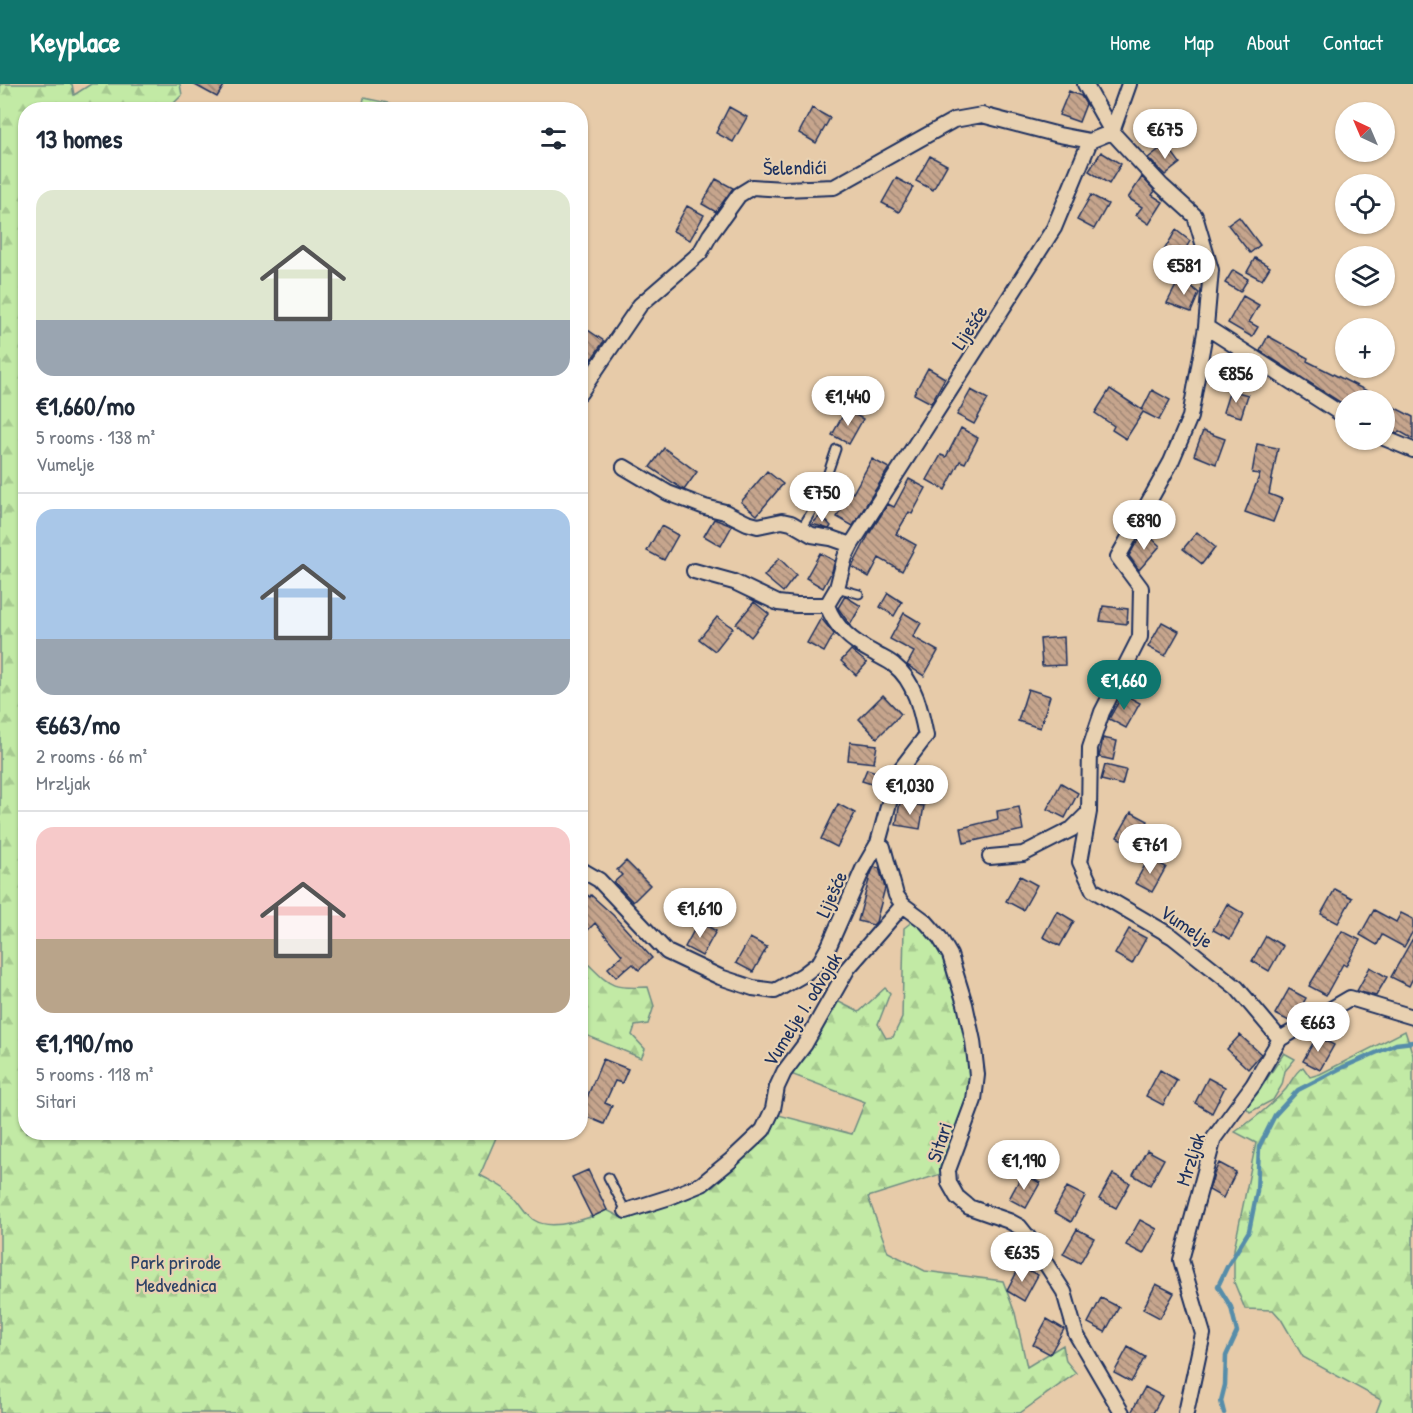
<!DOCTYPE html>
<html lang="en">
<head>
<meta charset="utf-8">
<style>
	:root { --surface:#fff; --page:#f2f2f3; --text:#1f2937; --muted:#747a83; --line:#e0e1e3; --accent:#0f766e }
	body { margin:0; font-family:"Patrick Hand",sans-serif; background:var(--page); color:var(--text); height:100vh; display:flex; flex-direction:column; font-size:22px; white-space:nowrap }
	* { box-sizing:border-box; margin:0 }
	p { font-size:20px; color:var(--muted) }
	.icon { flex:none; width:33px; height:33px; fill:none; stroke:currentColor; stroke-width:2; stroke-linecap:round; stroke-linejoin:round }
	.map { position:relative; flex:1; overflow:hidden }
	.side { position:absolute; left:18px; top:18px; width:570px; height:1038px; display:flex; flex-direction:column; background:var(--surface); border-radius:24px; box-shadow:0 2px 4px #0004 }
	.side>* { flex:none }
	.needle { width:39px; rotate:316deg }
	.buttons { position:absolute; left:1335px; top:18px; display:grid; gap:12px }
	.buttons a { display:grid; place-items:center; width:60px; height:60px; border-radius:50%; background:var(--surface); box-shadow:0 2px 4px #0004; font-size:30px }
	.price { position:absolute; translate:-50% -51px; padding:0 14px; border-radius:21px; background:#fff; color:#222; font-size:20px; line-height:39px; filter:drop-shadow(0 2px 3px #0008) }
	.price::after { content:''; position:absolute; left:50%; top:36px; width:18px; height:14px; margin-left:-9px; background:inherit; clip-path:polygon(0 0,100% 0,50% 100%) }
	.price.selected { background:var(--accent); color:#fff }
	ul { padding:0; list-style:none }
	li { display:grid; align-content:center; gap:12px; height:318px; padding:0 18px }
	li+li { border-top:2px solid var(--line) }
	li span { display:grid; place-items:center; height:186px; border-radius:18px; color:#555 }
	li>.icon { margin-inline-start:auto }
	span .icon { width:108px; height:108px; fill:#fffc; stroke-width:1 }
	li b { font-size:26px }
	h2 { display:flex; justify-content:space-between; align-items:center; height:72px; padding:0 18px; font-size:26px }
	header { display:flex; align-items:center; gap:36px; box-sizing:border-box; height:84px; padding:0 30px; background:var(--accent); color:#fff }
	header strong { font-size:28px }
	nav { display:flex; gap:33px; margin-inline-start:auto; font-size:21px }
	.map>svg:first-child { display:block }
	.grass { fill:url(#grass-tufts); stroke:#6e8c82; stroke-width:1.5 }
	.forest { fill:url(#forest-firs); stroke:#6e8c82; stroke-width:1.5 }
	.pitch { fill:#c2eaa5; stroke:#6e8c82; stroke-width:1.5 }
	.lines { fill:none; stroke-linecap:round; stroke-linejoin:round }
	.stream { stroke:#568daa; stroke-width:4.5 }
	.building { fill:url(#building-back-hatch); stroke:#1b2f5e; stroke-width:1.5 }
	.service-casing { stroke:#1b2f5e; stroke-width:11 }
	.minor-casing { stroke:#1b2f5e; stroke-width:18 }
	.service { stroke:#e8d1b1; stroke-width:7 }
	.minor { stroke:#e8d1b1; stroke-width:14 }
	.labels { text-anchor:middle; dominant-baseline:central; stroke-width:4.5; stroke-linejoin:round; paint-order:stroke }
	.street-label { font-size:20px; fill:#1b2f5e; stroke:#e8d1b1 }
	.park-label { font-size:20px; fill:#2c4265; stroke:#e8d1b1 }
</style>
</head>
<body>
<header>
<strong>Keyplace</strong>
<nav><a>Home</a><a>Map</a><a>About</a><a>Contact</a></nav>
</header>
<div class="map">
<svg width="1413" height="1329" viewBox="0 0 1413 1329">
	<defs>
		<pattern id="grass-tufts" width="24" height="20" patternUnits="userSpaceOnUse" patternTransform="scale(1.5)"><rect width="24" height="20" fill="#c2eaa5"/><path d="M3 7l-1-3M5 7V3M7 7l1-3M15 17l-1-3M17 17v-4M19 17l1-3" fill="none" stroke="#a6c990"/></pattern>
		<pattern id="forest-firs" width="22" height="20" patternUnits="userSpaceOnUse" patternTransform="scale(1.5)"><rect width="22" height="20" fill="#c2eaa5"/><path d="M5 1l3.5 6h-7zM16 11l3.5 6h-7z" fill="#a6c990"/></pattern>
		<pattern id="building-back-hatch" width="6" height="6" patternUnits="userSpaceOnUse" patternTransform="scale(1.5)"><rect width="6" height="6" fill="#c6a58d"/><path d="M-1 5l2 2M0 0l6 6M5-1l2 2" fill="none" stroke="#a08776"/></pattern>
	</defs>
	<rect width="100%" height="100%" fill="#e7cba9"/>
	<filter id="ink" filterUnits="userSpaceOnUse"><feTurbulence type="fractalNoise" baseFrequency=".0167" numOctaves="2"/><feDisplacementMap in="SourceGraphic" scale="12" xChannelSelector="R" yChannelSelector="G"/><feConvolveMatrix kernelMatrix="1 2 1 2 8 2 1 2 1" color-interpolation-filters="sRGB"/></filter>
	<g filter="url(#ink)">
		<path class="grass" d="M1284,969L1295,975L1285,987L1282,1001L1273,1016L1250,1028L1245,1022L1257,1010Z"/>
		<path class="forest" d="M0,0H72L74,11L91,0H180L182,11L168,25L26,26V1048L498,1049L480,1091C490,1097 503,1102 512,1111C520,1118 525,1130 534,1136C552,1148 590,1134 607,1126L620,1133L690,1108L713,1103L743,1072L775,1030L852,1050L865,1018L788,989L837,917L859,928L885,904L890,909L878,940L886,954L893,953L902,934L904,844L913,837L922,840L944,871L962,930L972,994L965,1034L944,1089L868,1113L888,1168L925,1187L1003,1197L1015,1229L1027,1283L1063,1261L1066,1277L1076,1289L1020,1329H0Z
			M581,876H584C611,902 609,905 648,903L654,922L648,940L635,942L632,951L645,965L641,974L581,949Z
			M1405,947L1413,971V1329H1376L1381,1316L1303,1273L1281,1235L1273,1226L1245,1225L1234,1198V1165L1256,1059L1235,1048C1254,1035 1271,1022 1286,1005C1292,997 1294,989 1303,983L1310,993L1320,990Z"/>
		<path class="pitch" d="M364,14L416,25H362Z"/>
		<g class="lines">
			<path class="stream" d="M1224,1329L1221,1317L1225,1301L1226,1272L1237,1248L1231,1223L1218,1202L1227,1183L1249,1147L1257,1107L1259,1063L1275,1031L1298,1006L1339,985L1396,960L1413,958"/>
		</g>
		<path class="building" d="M193,0H225L217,13Z
			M1069,7L1081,12L1086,20L1079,38L1059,31Z
			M729,23L747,33L733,58L716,49Z
			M812,24L830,34L816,59L799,49Z
			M1166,60L1180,79L1165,91L1148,74Z
			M1101,68L1121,80L1109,100L1089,87Z
			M930,72L947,81L933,106L916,97Z
			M1142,93L1155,107L1152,111L1163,118L1149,140L1136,131L1142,123L1128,114Z
			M896,94L913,103L899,128L882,119Z
			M716,95L733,104L716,128L702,120Z
			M1091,111L1108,120L1094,145L1077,136Z
			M687,122L704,131L690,156L673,147Z
			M1239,133L1260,161L1250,169L1228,141Z
			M1176,146L1190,157L1172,189L1157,178Z
			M1255,174L1270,183L1262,196L1247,188Z
			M1233,186L1248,195L1240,208L1225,199Z
			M1180,194L1199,209L1191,228L1167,219Z
			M1243,212L1259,221L1249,238L1258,243L1252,253L1228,239Z
			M585,244L604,257L587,282L580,278V250Z
			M1268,252L1308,274L1307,277L1385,316H1346V322L1260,267Z
			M1222,271L1239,280L1230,299L1212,290Z
			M928,284L945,294L931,319L914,310Z
			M1110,305L1142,326L1152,306L1170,316L1159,336L1143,328L1126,355L1112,346L1114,342L1095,329Z
			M971,306L988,315L974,340L957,331Z
			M1230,306L1248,311L1241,333L1223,328Z
			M1384,318L1413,333V355L1399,347L1397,350L1384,343Z
			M846,326L863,335L849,360L832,351Z
			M961,344L978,354L965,379L960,377L945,406L927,396L941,371L946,373Z
			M1203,347L1225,355L1216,380L1194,371Z
			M1257,360L1278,364L1269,410L1282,415L1273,438L1245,428L1260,390L1252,389Z
			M664,364L697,388L684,406L650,383Z
			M872,375L889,384L853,442L837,433L851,407L853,409Z
			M767,387L783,400L757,431L741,418Z
			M909,395L926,404L912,430L909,428L896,450L916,461L902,487L879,474L869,493L852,483L869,450L888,420L894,423Z
			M821,431L831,442L829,445L812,440Z
			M714,435L732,442L721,462L704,452Z
			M661,442L678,451L664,476L647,467Z
			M1197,448L1215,463L1202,480L1183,465Z
			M1146,449L1160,462L1139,486L1129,472L1135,461Z
			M820,469L835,477L832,487L823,504L806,494Z
			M779,474L796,491L783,508L764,492Z
			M888,509L902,518L894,532L880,523Z
			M845,512L861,522L850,541L838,524Z
			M754,518L769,530L751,553L736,540Z
			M1103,522L1128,525L1127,540L1100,537Z
			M904,529L921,539L913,553L938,567L924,592L907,581L914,568L890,555Z
			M717,533L733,544L715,567L699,555Z
			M821,534L834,550L824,568L807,559Z
			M1162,538L1179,547L1165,572L1148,563Z
			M1064,553L1065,581L1042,582L1040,555Z
			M851,566L867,579L856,591L841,577Z
			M1028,605L1050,612L1040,644L1018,637Z
			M1123,610L1140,619L1126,644L1109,635Z
			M883,611L901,630L877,654L859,635Z
			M1103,654L1117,657L1113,676L1099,673Z
			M850,658L877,661L874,679L848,676Z
			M1105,681L1126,686L1122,701L1101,696Z
			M867,685L885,691L881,703L862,697Z
			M1061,699L1078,709L1065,734L1047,725Z
			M900,718L924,722L920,745L896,741Z
			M838,720L855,729L837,763L821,755Z
			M1019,723L1023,746L964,759L961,744L998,735L997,727Z
			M1131,728L1148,737L1134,763L1117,753Z
			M1149,774L1166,783L1152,808L1135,799Z
			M626,777L650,801L633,818L614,798L622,791L617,786Z
			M874,783L879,784L885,804L876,838L873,841L858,837L870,792Z
			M1020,792L1037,801L1023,826L1006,817Z
			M580,805L590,813L591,811L613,831L652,874L639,886L633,880L627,885L626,884L616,893L608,884L622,871L595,839L586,848L580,843Z
			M1335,805L1352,814L1338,839L1321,830Z
			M1227,820L1244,830L1230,855L1213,846Z
			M1374,826L1396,838L1401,829L1413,835V847L1404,863L1382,851L1377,861L1360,851Z
			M1057,827L1074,837L1060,862L1043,853Z
			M699,837L716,847L702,872L685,863Z
			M1129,845L1146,854L1132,880L1115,870Z
			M1342,847L1360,856L1346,882L1343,880L1326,911L1309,902Z
			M1266,852L1283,862L1269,887L1252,877Z
			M750,854L767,863L753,888L736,879Z
			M1413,854V894L1409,902L1391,893Z
			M1370,883L1387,893L1376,912L1357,907Z
			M1289,905L1306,914L1294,936L1291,938L1275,930Z
			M1240,951L1261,970L1248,985L1227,965Z
			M1317,952L1334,961L1320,986L1303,977Z
			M603,975L628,985L622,999L615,997L605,1019L612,1022L604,1040L580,1030Z
			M1160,986L1177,996L1163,1021L1146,1012Z
			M1208,994L1225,1003L1212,1029L1195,1019Z
			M1147,1066L1164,1075L1150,1101L1133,1091Z
			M1219,1079L1236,1088L1223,1114L1209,1106L1214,1090Z
			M588,1086L607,1126L592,1133L572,1093Z
			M1023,1089L1040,1099L1026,1124L1009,1115Z
			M1113,1090L1130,1099L1116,1124L1099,1115Z
			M1067,1103L1085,1112L1071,1138L1054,1128Z
			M1140,1136L1157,1145L1143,1170L1126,1161Z
			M1077,1145L1094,1154L1080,1179L1063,1170Z
			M1020,1182L1038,1191L1024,1217L1007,1207Z
			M1156,1200L1174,1209L1160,1234L1143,1225Z
			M1101,1214L1119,1223L1105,1248L1088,1239Z
			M1047,1235L1064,1245L1050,1270L1033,1261Z
			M1128,1263L1145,1273L1131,1298L1114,1289Z
			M1145,1303L1162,1312L1153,1329H1131Z"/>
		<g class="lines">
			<defs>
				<path id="service" d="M801,445L819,415L836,365
					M837,504L859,510
					M608,1093L626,1127"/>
				<path id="minor" d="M1129,0L1112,48L1162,102L1195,132L1211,186L1206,243L1190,333L1171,378L1118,473L1141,504L1140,553L1102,628L1090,664L1089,728L1080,778L1093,806L1173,853L1237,904L1280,955
					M1206,243L1346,333
					M580,309L640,221L700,169L710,151L739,111L752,103L784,105L834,103L954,36L982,31L1059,51L1090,57
					M1384,354L1413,366
					M624,383L668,409L705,423L725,428L747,439L758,442L782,437L791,439L812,451L831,454L851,461
					M694,487L734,498L778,519L796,521H827
					M878,759L883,763L896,811L903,821L926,838L940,854L950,871L965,920L973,957L977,991L974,1016L948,1086L949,1099L957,1113L969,1123L1009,1137L1020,1143L1032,1158L1064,1208L1076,1250L1122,1329
					M990,773L1023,770L1072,745L1089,728
					M580,785L599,796L667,868L720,893L753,904L775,907L803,891L820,878L829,862L863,785L878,759L897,690L926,652C921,627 915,597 894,581C888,576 880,573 874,569C853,558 835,544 827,521L837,504L845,473L851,461L1054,144L1090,57L1112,48L1085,0
					M626,1127L670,1113L702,1100L730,1077L763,1046L773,1025L777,1003L784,988L805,960L848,884L903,821
					M1186,1329L1203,1250L1181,1176L1214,1054L1253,1001L1280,955L1350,914L1413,933"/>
			</defs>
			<use href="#service" class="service-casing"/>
			<use href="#minor" class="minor-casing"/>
			<use href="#service" class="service"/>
			<use href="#minor" class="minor"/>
		</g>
	</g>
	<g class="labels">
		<g class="street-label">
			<text transform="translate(795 83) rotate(-1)">Šelendići</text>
			<text transform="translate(969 243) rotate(-57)">Liješće</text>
			<text transform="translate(831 810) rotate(-66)">Liješće</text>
			<text transform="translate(1187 842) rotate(35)">Vumelje</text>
			<text transform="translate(802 925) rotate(-58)">Vumelje I. odvojak</text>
			<text transform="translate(939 1058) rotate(-72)">Sitari</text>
			<text transform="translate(1190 1075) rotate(-72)">Mrzljak</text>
		</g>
		<g class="park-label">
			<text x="176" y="1177">Park prirode<tspan x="176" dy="23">Medvednica</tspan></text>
		</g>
	</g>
</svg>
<div class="buttons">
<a><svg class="needle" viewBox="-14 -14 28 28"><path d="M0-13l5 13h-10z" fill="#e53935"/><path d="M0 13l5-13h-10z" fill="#747a83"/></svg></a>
<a><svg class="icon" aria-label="locate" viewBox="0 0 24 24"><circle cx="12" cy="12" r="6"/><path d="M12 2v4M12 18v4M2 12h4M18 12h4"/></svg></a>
<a><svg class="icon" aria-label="layers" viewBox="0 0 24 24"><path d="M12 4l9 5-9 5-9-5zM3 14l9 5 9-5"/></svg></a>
<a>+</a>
<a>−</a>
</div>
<b class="price" style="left:1165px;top:76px">€675</b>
<b class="price" style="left:1184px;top:212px">€581</b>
<b class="price" style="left:1236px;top:320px">€856</b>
<b class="price" style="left:848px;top:343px">€1,440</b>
<b class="price" style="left:822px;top:439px">€750</b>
<b class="price" style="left:1144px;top:467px">€890</b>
<b class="price selected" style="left:1124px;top:627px">€1,660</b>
<b class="price" style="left:910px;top:732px">€1,030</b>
<b class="price" style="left:1150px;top:791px">€761</b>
<b class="price" style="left:700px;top:855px">€1,610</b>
<b class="price" style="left:1318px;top:969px">€663</b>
<b class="price" style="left:1024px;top:1107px">€1,190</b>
<b class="price" style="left:1022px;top:1199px">€635</b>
<section class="side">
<h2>13 homes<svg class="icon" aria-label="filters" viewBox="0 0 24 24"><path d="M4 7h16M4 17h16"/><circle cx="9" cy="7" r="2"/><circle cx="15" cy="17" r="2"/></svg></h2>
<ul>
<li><span style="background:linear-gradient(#dfe7d0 70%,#9aa5b1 0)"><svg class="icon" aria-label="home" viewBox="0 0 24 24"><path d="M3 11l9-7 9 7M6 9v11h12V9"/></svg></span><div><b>€1,660/mo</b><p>5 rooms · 138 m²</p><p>Vumelje</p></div></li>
<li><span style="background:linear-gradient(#a9c7e8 70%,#9aa5b1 0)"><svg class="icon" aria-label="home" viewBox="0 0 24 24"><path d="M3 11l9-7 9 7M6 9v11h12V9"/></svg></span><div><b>€663/mo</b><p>2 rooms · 66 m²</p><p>Mrzljak</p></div></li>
<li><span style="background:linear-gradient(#f6c9c9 60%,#b9a48a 0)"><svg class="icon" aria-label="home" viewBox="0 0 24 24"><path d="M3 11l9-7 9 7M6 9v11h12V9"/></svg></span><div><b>€1,190/mo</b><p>5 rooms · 118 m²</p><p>Sitari</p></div></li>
</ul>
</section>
</div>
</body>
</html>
